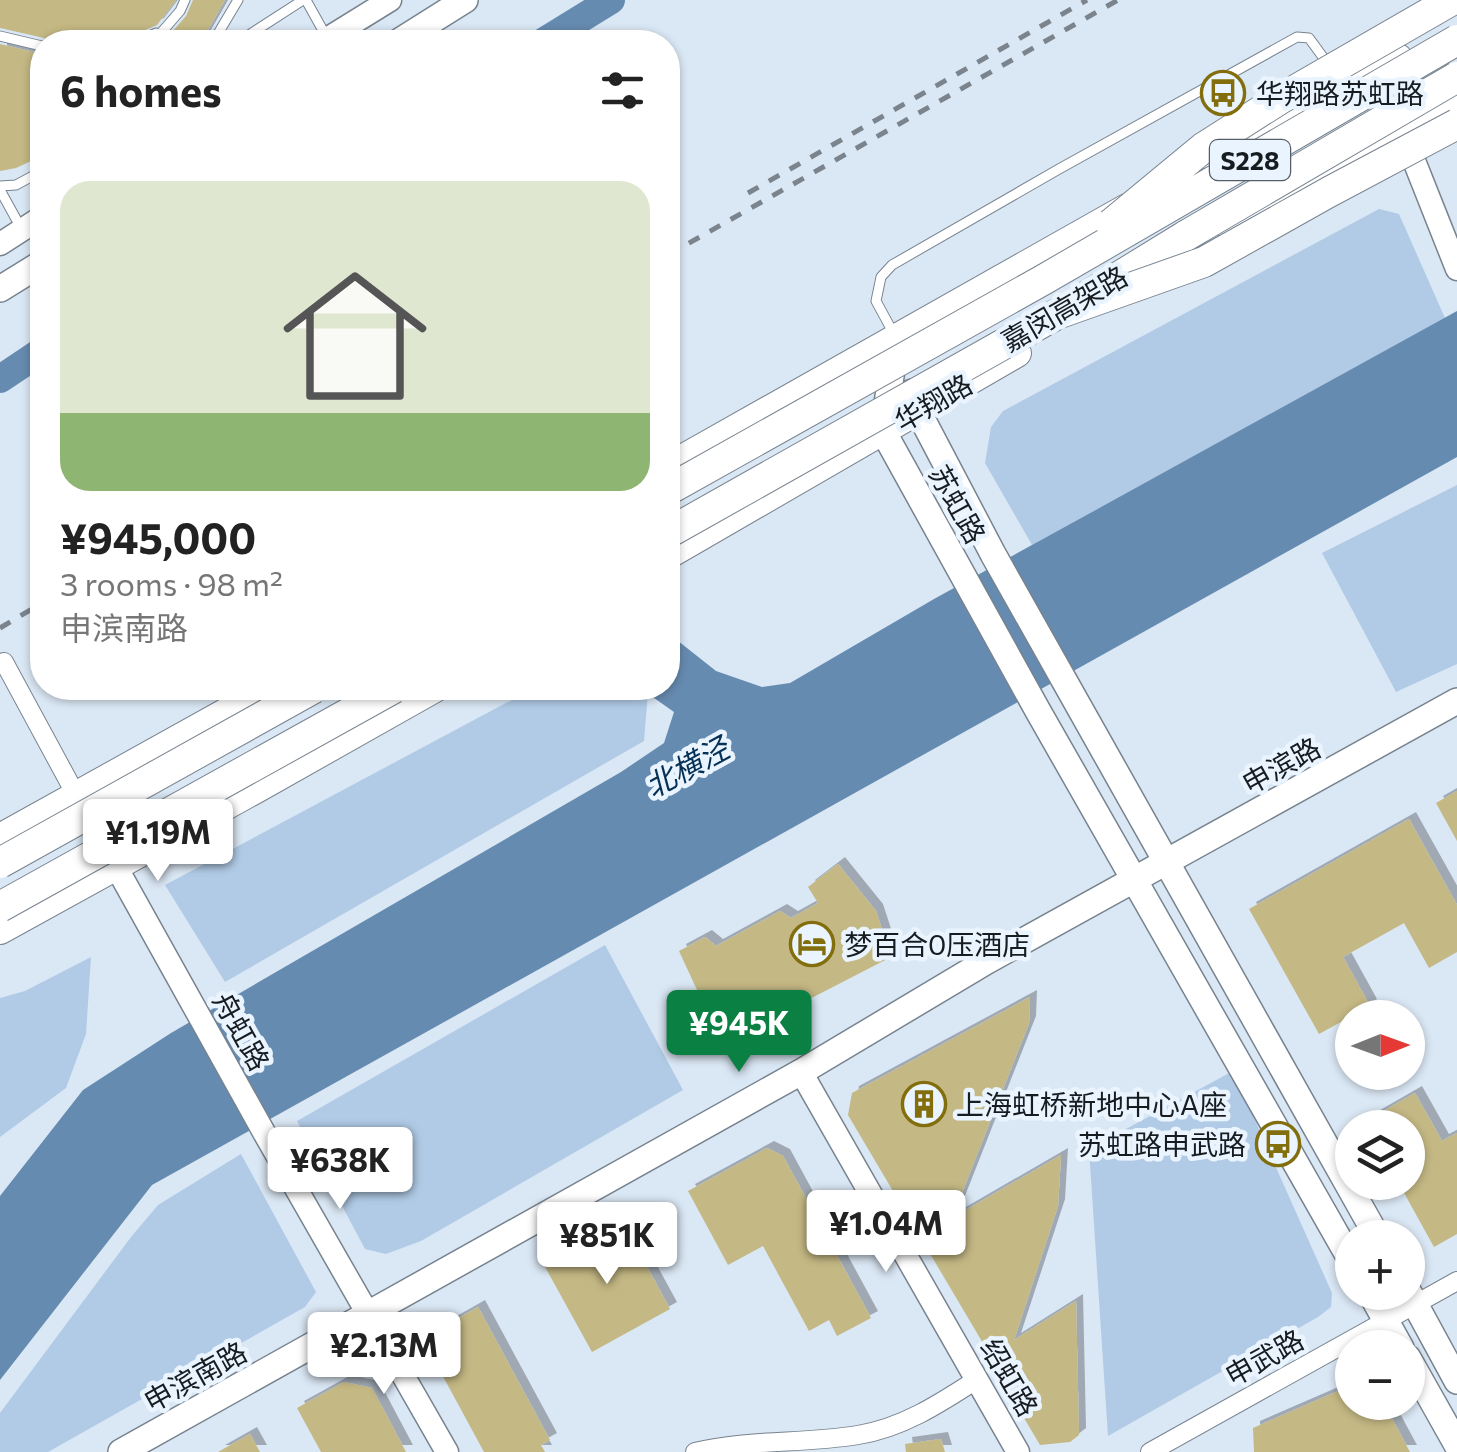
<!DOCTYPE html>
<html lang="en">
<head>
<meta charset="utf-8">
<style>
	:root { --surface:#fff; --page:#f6f6f6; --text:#222; --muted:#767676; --accent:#0b8043 }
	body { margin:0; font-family:Commissioner,"Noto Sans SC",sans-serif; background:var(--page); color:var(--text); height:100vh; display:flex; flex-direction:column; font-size:38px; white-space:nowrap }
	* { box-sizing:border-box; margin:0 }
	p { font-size:32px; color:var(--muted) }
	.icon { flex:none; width:55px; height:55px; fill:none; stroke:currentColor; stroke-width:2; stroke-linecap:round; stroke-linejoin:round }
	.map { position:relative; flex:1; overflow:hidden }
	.side { position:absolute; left:30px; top:30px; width:650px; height:670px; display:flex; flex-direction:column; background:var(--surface); border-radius:40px; box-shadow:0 2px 8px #0004 }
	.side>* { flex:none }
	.needle { width:65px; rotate:89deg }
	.controls { position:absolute; left:1335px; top:1000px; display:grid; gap:20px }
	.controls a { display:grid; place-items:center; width:90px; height:90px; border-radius:50%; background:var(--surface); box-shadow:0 2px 8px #0004; font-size:50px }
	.price { position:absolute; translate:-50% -85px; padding:0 22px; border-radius:10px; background:#fff; color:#222; font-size:32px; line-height:65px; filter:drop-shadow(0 2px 5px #0008) }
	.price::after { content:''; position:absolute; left:50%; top:60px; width:30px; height:22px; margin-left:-15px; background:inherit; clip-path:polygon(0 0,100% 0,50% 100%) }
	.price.on { background:var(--accent); color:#fff }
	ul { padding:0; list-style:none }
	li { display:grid; align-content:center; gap:20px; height:530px; padding:0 30px }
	li span { display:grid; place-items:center; height:310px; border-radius:30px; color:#555 }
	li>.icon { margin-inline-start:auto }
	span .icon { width:180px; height:180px; fill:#fffc; stroke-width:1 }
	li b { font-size:42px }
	h2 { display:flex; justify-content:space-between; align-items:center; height:120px; padding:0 30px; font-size:42px }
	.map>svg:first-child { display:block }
	.green { fill:#b1cbe6 }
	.water { fill:#668bb0 }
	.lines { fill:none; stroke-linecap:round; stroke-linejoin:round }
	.river { stroke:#668bb0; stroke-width:28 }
	.building { fill:#c4b884; filter:url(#shadow) }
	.service-casing { stroke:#77838f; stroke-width:11 }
	.minor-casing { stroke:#77838f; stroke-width:20 }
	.tertiary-casing { stroke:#77838f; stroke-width:25 }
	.secondary-casing { stroke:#77838f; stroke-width:28 }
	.primary-casing { stroke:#77838f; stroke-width:30 }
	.trunk-casing { stroke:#77838f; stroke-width:32 }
	.service { stroke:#fff; stroke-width:9 }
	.minor { stroke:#fff; stroke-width:18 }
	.tertiary { stroke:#fff; stroke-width:22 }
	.secondary { stroke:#fff; stroke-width:25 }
	.primary { stroke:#fff; stroke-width:28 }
	.trunk { stroke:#fff; stroke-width:30 }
	.rail { stroke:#7b848d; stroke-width:5; stroke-dasharray:12 12; stroke-linecap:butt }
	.trunk-bridge-casing { stroke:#77838f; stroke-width:32; stroke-linecap:butt }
	.trunk-bridge { stroke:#fff; stroke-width:30 }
	.labels { text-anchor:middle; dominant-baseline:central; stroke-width:9; stroke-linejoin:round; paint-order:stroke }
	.shield { fill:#e9f4ff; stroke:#565d64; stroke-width:2.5 }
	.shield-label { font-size:25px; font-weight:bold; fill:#171c21 }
	.poi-label { font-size:28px; fill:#171c21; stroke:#e9f4ff; text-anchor:start }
	.street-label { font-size:28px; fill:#171c21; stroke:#e9f4ff }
	.water-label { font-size:30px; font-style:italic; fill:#053156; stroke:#e9f4ff }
</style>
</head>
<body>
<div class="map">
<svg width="1457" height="1452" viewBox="0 0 1457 1452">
	<defs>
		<filter id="shadow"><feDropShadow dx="7" dy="-7" stdDeviation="0" flood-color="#0004"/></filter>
	</defs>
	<rect width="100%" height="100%" fill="#dae7f4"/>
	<path class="green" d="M1379,209L1399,214L1445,318L1032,545L985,463L991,427L1003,411Z
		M1457,485V664L1396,692L1322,553Z
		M534,688H639L648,692L644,741L225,982L165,885Z
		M605,945L683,1090L421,1241L386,1254L365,1249L297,1121Z
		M91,957L86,1034L66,1088L0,1137V998L25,991Z
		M1233,1071L1332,1293L1331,1307L1318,1317L1108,1436L1089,1149Z
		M241,1154L316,1292L305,1307L48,1452H0V1413L131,1237L158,1205Z"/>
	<path class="water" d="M1457,311V457L152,1185L0,1380V1196L83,1090L171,1033L621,772L664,743L674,712L640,688H668V633L716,671L762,687L790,683L934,599Z"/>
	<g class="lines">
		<path class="river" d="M543,42L611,0
			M0,379L42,351"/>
	</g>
	<path class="building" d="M0,0H176L157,25L134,35L129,42H49L44,38L0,28Z
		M193,0H225L201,42H163L186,16Z
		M0,44L42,54V156L16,168L0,171Z
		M1457,791V841L1436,803Z
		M1409,819L1457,905V952L1429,968L1404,923L1343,957L1370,1006L1319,1034L1249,909Z
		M838,864L876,911L891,957L736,1037L703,1003L679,951L705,937L716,946L780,911L791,918L818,903L808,887Z
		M1030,997L1029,1023L952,1218L1061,1155L1058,1206L1014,1340L1076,1301L1079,1435L1070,1442L1040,1445L988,1357L990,1355L848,1115L852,1093Z
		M1415,1093L1442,1141L1457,1133V1234L1434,1247L1398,1182H1408V1128H1354Z
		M767,1148L783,1156L871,1318L837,1336L829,1320L809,1331L763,1246L728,1265L688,1191Z
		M622,1221L670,1309L592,1352L544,1265Z
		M478,1307L550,1440L541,1445L545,1452H484L433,1358L441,1328Z
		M344,1382L372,1388L406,1452H321L297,1408Z
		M1352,1385V1402H1383L1410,1452H1254L1253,1428Z
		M250,1434L260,1452H218Z
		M941,1439L945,1452H906L905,1444Z"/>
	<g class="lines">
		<defs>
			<path id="service" d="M306,0L326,36
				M0,36L42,46
				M137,42L156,33
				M153,42L180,11L185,0
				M213,42L238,0
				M238,42L303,0
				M0,186L16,185L42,171
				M0,190L21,228
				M895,336L876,301L881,277L892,265L1059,169L1297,37L1309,38L1328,64"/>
			<path id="minor" d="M4,662L76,795
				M695,1452C748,1439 804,1444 858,1435C902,1428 939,1404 976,1380
				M1150,1452L1457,1281"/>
			<path id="tertiary" d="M322,42L390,0
				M1405,138L1457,269
				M0,244L42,217
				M80,802L266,1136L447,1452
				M801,1072L1018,1452"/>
			<path id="secondary" d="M398,42L465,0
				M0,289L42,263
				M895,349L883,431L1038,711L1352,1262
				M912,392L918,411L993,554L1378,1238
				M1408,1291L1457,1381
				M1370,1292L1401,1348
				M1408,1358L1457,1445
				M121,1452L801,1072L987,961L1457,701"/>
			<path id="primary" d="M1182,177L1398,58
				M1232,230L1457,98
				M668,467L1127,208
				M668,555L1017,353
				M0,838L270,688
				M0,930L256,789L435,688"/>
			<path id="trunk" d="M1086,297L1187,235"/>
		</defs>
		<use href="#service" class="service-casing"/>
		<use href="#minor" class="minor-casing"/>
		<use href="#tertiary" class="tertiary-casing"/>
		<use href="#secondary" class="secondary-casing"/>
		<use href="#primary" class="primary-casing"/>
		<use href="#trunk" class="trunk-casing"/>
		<use href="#service" class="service"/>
		<use href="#minor" class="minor"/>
		<use href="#tertiary" class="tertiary"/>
		<use href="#secondary" class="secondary"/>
		<use href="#primary" class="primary"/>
		<use href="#trunk" class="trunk"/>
		<path class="rail" d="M748,193L1087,0
			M668,255L1118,0
			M0,628L42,603"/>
		<defs>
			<path id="trunk-bridge" d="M1111,224L1203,148L1280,99L1452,0
				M1187,235L1457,77
				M668,490L1043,280L1457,40
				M668,533L1057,314L1204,262L1329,192L1457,124
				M0,863L314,688
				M0,907L394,688"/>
		</defs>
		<use href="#trunk-bridge" class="trunk-bridge-casing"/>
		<use href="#trunk-bridge" class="trunk-bridge"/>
	</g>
	<defs>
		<symbol id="bus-ring" viewBox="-11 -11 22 22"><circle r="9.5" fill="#e9f4ff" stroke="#826e0c" stroke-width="1.5"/><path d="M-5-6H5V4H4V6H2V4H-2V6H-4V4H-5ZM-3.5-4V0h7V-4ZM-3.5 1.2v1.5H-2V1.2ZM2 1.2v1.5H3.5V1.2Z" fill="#826e0c"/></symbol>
		<symbol id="hotel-ring" viewBox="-11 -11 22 22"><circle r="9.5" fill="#e9f4ff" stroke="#826e0c" stroke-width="1.5"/><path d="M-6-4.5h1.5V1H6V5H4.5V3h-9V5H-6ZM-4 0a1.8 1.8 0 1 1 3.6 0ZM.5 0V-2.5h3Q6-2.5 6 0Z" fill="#826e0c"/></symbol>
		<symbol id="building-ring" viewBox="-11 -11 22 22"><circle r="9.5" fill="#e9f4ff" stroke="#826e0c" stroke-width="1.5"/><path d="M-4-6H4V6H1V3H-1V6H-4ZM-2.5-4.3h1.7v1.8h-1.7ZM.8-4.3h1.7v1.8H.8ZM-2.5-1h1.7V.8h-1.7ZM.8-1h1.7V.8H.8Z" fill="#826e0c"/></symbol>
	</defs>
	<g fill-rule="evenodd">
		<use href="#bus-ring" x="1198" y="68" width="50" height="50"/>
		<use href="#hotel-ring" x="787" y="919" width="50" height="50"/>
		<use href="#building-ring" x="899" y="1079" width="50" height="50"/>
		<use href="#bus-ring" x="1253" y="1119" width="50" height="50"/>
	</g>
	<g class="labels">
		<rect class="shield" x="1210" y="140" width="80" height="40" rx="8"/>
		<g class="shield-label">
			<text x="1250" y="160">S228</text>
		</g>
		<g class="poi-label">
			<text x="1256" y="93">华翔路苏虹路</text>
			<text x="844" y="944">梦百合0压酒店</text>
			<text x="956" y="1104">上海虹桥新地中心A座</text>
			<text x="1246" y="1144" text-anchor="end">苏虹路申武路</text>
		</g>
		<g class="street-label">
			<text transform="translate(1064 308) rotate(-30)">嘉闵高架路</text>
			<text transform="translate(933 402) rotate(-30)">华翔路</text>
			<text transform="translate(958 504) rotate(61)">苏虹路</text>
			<text transform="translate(1281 765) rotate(-29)">申滨路</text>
			<text transform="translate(242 1031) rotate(61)">舟虹路</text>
			<text transform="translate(1264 1357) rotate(-29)">申武路</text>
			<text transform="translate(195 1376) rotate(-29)">申滨南路</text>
			<text transform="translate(1010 1377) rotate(60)">绍虹路</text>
		</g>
		<g class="water-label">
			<text transform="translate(686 766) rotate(-29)">北横泾</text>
		</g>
	</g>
</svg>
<div class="controls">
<a><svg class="needle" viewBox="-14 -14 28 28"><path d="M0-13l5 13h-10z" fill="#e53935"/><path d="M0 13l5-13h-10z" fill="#767676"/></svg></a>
<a><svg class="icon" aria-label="layers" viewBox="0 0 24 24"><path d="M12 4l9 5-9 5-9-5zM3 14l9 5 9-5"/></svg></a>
<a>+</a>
<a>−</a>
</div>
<b class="price" style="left:158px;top:884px">¥1.19M</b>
<b class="price on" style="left:739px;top:1075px">¥945K</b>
<b class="price" style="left:340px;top:1212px">¥638K</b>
<b class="price" style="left:886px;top:1275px">¥1.04M</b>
<b class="price" style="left:607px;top:1287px">¥851K</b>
<b class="price" style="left:384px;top:1397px">¥2.13M</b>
<section class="side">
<h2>6 homes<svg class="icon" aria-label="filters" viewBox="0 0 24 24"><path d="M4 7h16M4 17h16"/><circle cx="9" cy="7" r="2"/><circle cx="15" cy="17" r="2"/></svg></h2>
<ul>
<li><span style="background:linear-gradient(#dfe7d0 75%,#8fb573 0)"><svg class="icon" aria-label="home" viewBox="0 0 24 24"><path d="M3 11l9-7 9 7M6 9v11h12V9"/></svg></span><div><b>¥945,000</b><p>3 rooms · 98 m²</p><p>申滨南路</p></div></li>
</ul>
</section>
</div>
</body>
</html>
